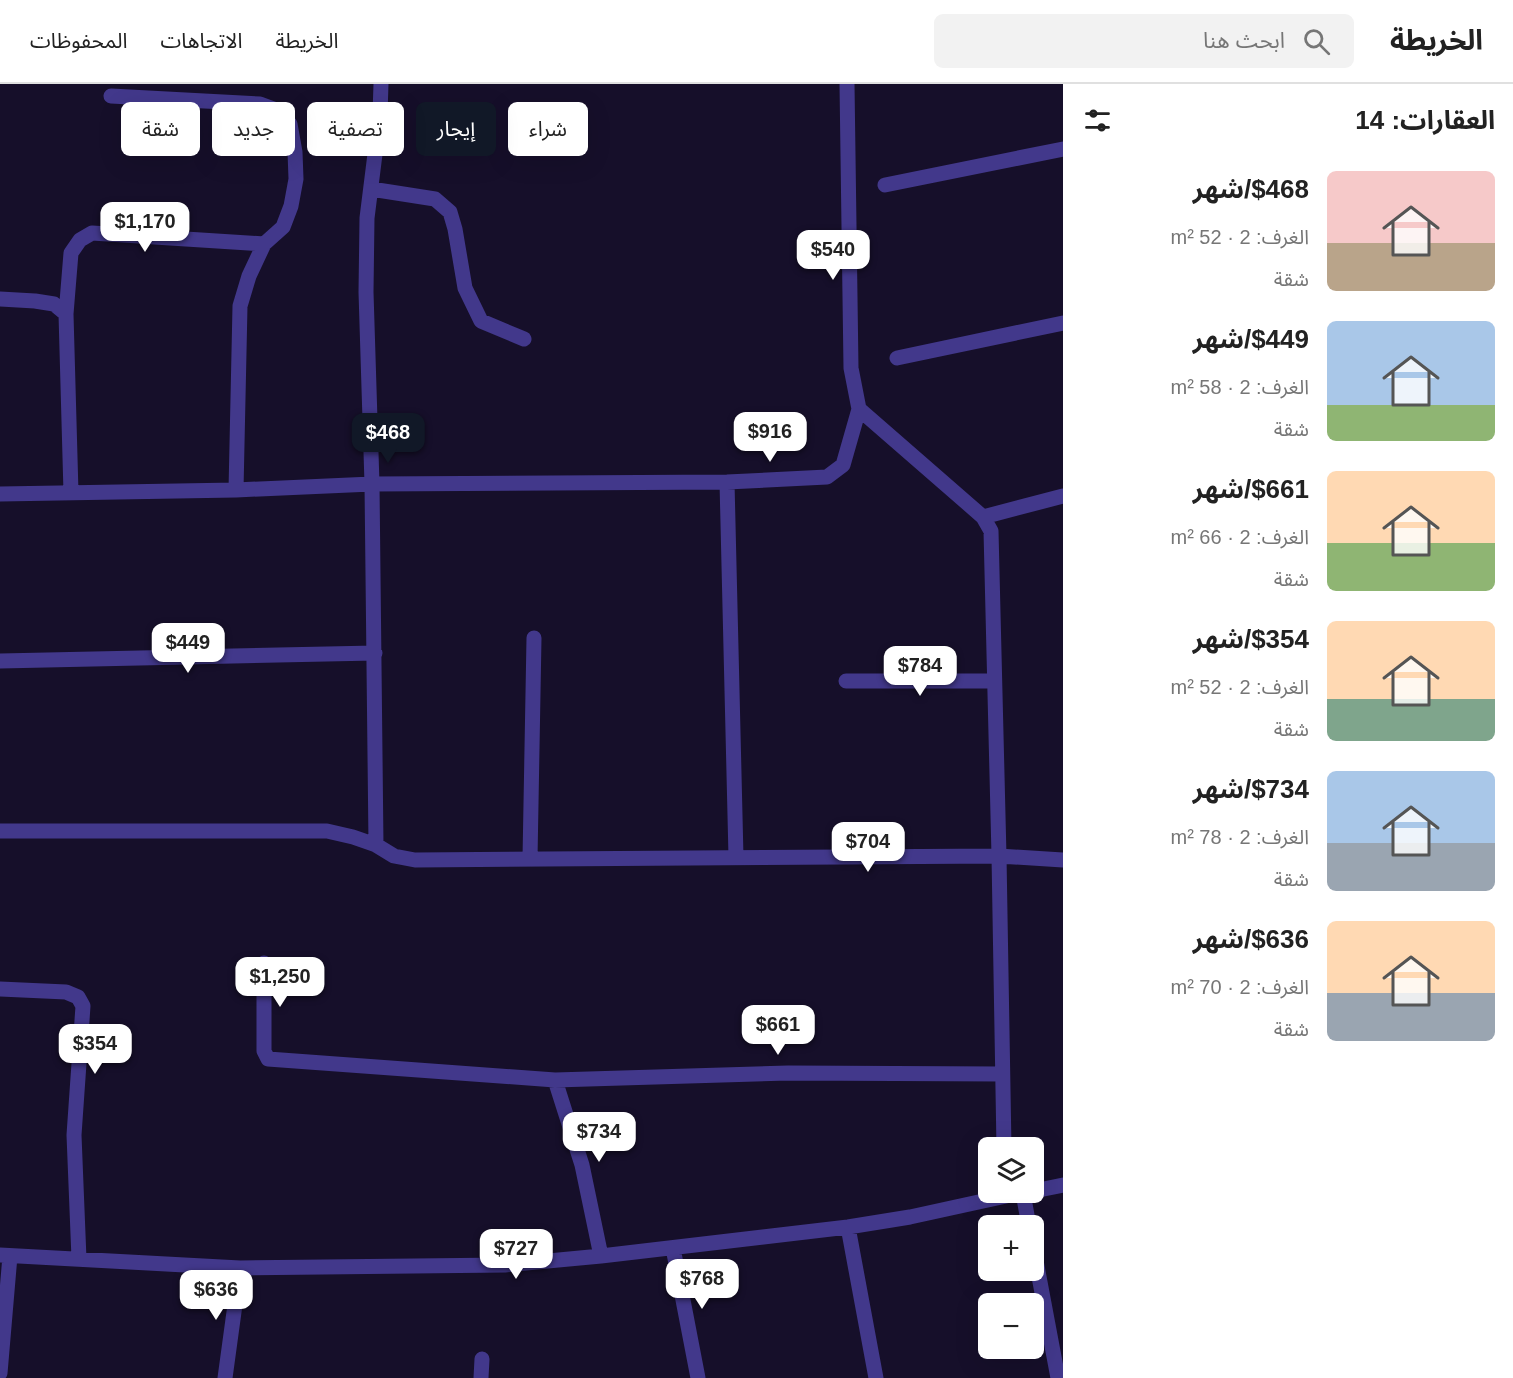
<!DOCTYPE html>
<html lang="ar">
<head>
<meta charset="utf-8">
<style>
	:root { --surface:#fff; --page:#f2f2f2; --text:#222; --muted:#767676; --line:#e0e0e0; --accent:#111827 }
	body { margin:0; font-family:Arial,"Noto Sans Arabic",sans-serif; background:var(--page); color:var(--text); direction:rtl; height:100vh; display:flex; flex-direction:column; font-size:22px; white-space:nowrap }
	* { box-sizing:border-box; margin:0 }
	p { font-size:20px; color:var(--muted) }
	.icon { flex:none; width:33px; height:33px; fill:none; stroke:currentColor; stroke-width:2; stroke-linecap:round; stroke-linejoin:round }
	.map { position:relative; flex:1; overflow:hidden; direction:ltr }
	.drawer { display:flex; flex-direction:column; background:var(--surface); width:450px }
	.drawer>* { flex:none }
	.banner { position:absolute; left:18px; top:18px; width:570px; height:54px; direction:rtl; display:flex; gap:12px }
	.buttons { position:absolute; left:978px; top:1053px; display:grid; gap:12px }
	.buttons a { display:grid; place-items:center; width:66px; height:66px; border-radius:9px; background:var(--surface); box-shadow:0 6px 24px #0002; font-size:30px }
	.price { position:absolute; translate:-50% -51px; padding:0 14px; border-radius:12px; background:#fff; color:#222; font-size:20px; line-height:39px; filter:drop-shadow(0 2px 3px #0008) }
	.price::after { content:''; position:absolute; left:50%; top:36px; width:18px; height:14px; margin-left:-9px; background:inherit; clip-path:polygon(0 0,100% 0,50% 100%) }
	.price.active { background:var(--accent); color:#fff }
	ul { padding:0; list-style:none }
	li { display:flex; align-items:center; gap:18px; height:150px; padding:0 18px }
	li span { display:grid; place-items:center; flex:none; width:168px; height:120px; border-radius:9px; color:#555 }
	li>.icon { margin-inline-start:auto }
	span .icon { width:72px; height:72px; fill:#fffc; stroke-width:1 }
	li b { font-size:26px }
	h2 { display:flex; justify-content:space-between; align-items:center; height:72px; padding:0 18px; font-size:26px }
	.chip { padding:0 21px; border-radius:9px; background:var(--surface); box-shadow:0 6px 24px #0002; font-size:21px; line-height:54px }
	.chip.active { background:var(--accent); color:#fff }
	header { display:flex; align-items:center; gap:36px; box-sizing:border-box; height:84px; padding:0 30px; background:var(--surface); border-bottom:2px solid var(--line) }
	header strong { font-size:28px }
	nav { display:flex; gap:33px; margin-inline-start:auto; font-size:21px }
	.search { width:420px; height:54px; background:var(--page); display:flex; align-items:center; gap:15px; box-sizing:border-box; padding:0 21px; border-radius:9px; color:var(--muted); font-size:22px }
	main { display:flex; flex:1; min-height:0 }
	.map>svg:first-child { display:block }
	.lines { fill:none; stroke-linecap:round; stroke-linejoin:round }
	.minor { stroke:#42388b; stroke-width:15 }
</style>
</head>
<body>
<header>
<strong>الخريطة</strong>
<div class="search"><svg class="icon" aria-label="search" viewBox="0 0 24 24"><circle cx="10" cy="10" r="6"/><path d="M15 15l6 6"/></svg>ابحث هنا</div>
<nav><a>الخريطة</a><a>الاتجاهات</a><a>المحفوظات</a></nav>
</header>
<main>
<section class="drawer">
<h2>العقارات: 14<svg class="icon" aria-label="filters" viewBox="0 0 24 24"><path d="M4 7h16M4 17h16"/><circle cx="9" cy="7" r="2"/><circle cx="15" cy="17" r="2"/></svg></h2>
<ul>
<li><span style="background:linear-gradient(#f6c9c9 60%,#b9a48a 0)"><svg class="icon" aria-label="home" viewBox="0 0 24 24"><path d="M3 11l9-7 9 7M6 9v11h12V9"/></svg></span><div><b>$468/شهر</b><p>الغرف: 2 · 52 m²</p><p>شقة</p></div></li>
<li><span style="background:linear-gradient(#a9c7e8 70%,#8fb573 0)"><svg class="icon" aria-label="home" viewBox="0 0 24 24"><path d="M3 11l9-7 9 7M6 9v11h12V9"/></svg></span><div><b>$449/شهر</b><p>الغرف: 2 · 58 m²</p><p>شقة</p></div></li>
<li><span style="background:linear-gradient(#ffd9b3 60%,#8fb573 0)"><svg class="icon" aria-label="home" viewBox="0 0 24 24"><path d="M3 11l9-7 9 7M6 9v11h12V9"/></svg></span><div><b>$661/شهر</b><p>الغرف: 2 · 66 m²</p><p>شقة</p></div></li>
<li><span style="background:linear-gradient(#ffd9b3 65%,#7fa58c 0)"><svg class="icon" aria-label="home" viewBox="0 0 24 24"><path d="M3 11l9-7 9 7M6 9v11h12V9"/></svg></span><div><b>$354/شهر</b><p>الغرف: 2 · 52 m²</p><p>شقة</p></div></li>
<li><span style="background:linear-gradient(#a9c7e8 60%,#9aa5b1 0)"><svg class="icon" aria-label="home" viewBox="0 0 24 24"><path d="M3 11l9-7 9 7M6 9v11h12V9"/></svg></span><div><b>$734/شهر</b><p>الغرف: 2 · 78 m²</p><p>شقة</p></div></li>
<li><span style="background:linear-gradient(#ffd9b3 60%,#9aa5b1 0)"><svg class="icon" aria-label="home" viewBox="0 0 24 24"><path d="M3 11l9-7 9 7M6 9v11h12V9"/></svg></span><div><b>$636/شهر</b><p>الغرف: 2 · 70 m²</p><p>شقة</p></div></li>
</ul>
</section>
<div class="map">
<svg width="1063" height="1294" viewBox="0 0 1063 1294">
	<rect width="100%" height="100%" fill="#160f2a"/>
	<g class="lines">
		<path class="minor" d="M111,12L260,20L279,27L290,40L295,68L296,95L291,122L283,143L264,160L249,192L240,222L236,406
			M885,101L1063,65
			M371,105L435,115L450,128L455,145L465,204L481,237L524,255
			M0,215L35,217L54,220L66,230L71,409
			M66,230L71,169L80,156L92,149L264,160
			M897,274L1063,239
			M859,325L983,433L991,447L999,772L1004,1064
			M727,398L736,773
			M0,410L236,406L372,400L727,398L827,393L843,381L859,325L851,284L847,0
			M983,433L1063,412
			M0,577L375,569
			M846,597H994
			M0,747H327L353,753L376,761L394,772L415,776L999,772L1063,776
			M376,761L372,400L366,208L367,134L380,30L381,0
			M530,775L534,554
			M264,879V967L268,975L555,996L788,989L1001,990
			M0,905L66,908L78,913L83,922L74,1051L79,1175
			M555,996L582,1081L601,1172
			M1034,1107L1063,1101
			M1023,1109L1029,1142
			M848,1143L876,1294
			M673,1164L698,1294
			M1034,1166L1058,1294
			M0,1171L240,1184L505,1181L601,1172L848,1143L910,1133L1024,1108
			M0,1289L10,1172
			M225,1294L240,1184
			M481,1294L482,1275"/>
	</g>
</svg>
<div class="buttons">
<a><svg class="icon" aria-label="layers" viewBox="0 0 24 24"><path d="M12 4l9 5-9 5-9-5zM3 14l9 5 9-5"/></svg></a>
<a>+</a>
<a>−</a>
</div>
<b class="price" style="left:145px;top:169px">$1,170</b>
<b class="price" style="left:833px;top:197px">$540</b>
<b class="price" style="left:770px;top:379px">$916</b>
<b class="price active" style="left:388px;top:380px">$468</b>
<b class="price" style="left:188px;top:590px">$449</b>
<b class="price" style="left:920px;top:613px">$784</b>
<b class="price" style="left:868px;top:789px">$704</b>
<b class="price" style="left:280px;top:924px">$1,250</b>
<b class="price" style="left:778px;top:972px">$661</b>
<b class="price" style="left:95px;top:991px">$354</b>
<b class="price" style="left:599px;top:1079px">$734</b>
<b class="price" style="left:516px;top:1196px">$727</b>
<b class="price" style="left:702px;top:1226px">$768</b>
<b class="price" style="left:216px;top:1237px">$636</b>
<div class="banner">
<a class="chip">شراء</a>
<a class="chip active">إيجار</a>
<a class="chip">تصفية</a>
<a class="chip">جديد</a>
<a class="chip">شقة</a>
</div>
</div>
</main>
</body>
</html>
